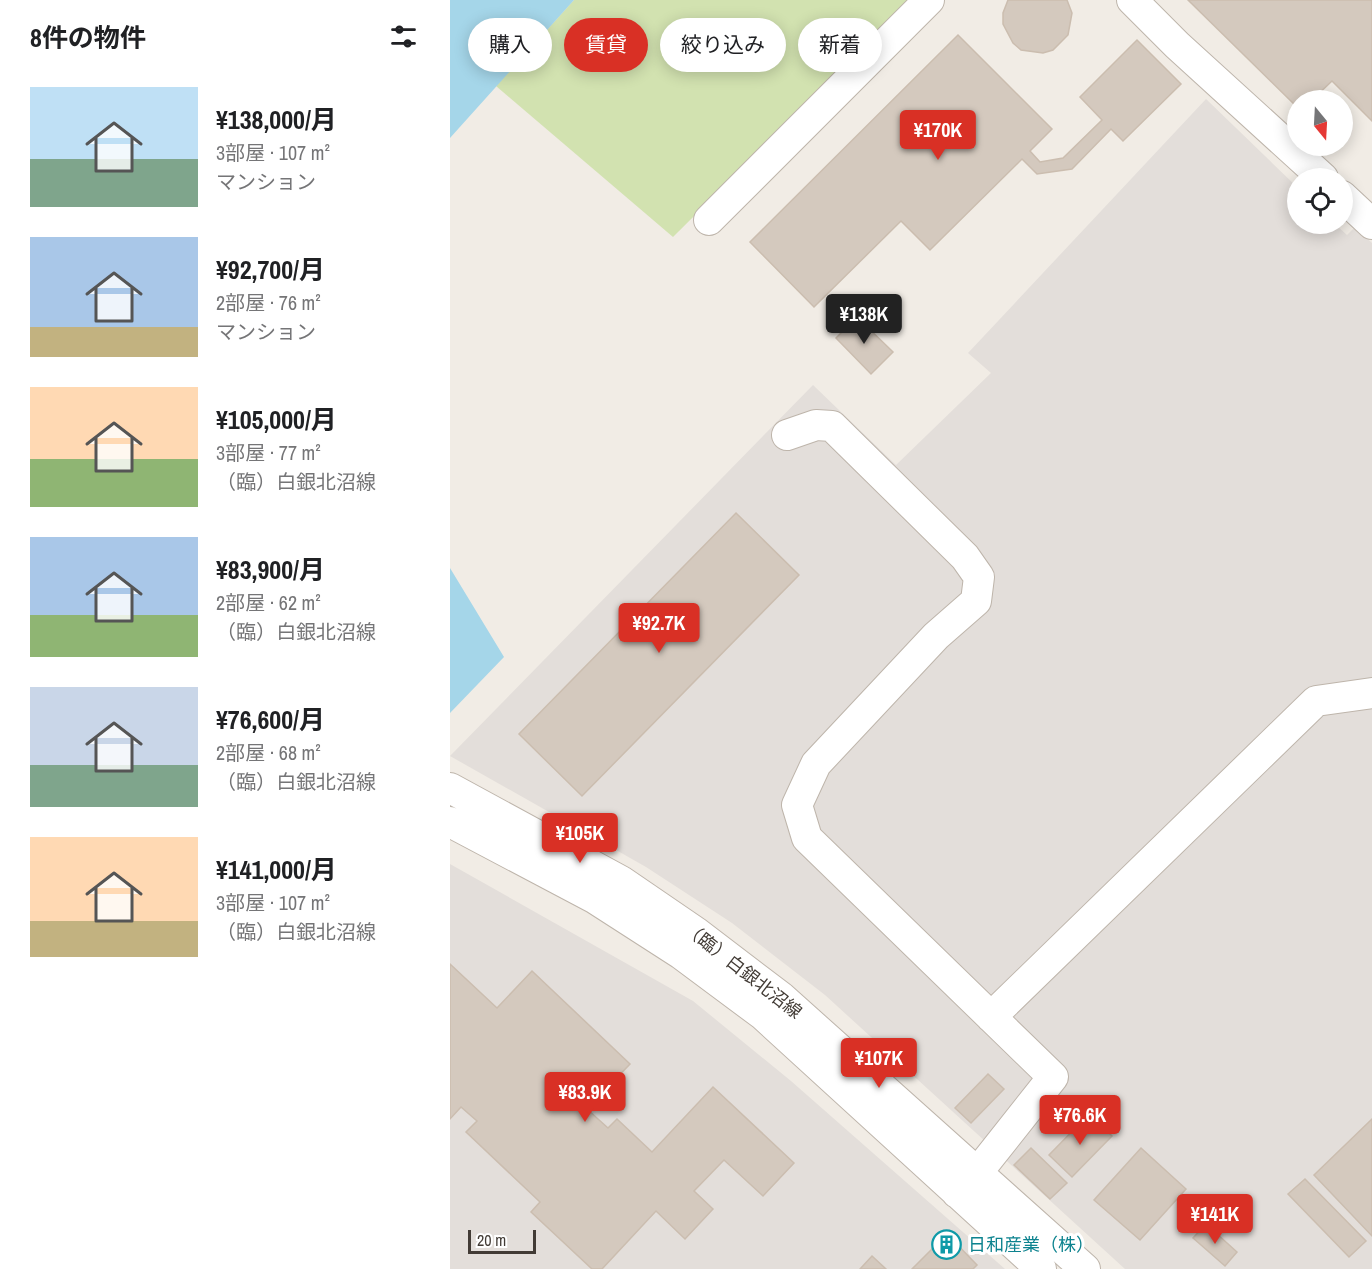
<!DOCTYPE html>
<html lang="ja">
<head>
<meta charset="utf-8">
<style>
	:root { --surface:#fff; --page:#f6f6f6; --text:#202124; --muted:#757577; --accent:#d93025 }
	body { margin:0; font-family:"Archivo Narrow","Noto Sans JP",sans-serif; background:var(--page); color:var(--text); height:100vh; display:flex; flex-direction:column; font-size:22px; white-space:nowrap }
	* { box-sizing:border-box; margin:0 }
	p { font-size:20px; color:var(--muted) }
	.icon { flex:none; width:33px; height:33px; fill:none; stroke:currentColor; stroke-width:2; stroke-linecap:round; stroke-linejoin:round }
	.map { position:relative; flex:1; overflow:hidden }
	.details { display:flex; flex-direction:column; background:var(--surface); width:450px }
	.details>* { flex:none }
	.banner { position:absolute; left:18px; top:18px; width:570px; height:54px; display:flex; gap:12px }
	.needle { width:39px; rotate:162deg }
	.controls { position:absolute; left:837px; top:90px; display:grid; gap:12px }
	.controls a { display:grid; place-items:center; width:66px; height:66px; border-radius:50%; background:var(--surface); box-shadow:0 3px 15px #0003; font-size:30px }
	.scale { position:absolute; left:18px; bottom:15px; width:68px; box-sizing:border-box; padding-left:6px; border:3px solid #423b35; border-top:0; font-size:16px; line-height:21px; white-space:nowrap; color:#423b35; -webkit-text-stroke:4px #fff; paint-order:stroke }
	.price { position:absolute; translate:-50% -51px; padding:0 14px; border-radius:6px; background:var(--accent); color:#fff; font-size:20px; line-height:39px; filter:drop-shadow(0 2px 3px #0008) }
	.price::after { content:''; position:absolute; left:50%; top:36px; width:18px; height:14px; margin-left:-9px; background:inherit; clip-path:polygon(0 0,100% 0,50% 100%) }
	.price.current { background:#222; color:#fff }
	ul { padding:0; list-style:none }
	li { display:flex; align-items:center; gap:18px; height:150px; padding:0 30px }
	li span { display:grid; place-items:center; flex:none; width:168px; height:120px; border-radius:0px; color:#555 }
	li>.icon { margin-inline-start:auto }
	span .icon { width:72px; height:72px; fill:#fffc; stroke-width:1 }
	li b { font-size:26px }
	h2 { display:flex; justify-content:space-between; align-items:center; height:72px; padding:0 30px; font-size:26px }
	.pill { padding:0 21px; border-radius:27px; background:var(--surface); box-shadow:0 3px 15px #0003; font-size:21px; line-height:54px }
	.pill.current { background:var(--accent); color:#fff }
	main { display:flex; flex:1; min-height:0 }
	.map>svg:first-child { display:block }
	.industrial { fill:#e3deda }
	.green { fill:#d2e2b0 }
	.water { fill:#a5d6e9 }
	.building { fill:#d4c9be; stroke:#cbbdaf; stroke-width:1.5 }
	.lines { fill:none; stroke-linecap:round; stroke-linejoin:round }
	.minor-casing { stroke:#beb5ab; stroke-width:32 }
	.minor { stroke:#fff; stroke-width:30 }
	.labels { text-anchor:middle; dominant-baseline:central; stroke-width:6; stroke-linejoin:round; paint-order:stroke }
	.street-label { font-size:18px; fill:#423b35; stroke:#fff }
	.culture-label { font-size:18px; fill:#0d838f; stroke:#fff; text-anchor:start }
</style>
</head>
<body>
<main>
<section class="details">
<h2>8件の物件<svg class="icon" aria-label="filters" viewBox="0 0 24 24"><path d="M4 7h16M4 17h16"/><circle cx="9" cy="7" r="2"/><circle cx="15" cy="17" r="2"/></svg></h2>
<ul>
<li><span style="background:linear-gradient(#bfe0f5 60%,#7fa58c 0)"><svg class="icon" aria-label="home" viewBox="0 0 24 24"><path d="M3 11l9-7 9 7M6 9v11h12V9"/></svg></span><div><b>¥138,000/月</b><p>3部屋 · 107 m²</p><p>マンション</p></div></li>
<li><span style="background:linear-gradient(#a9c7e8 75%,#c2b280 0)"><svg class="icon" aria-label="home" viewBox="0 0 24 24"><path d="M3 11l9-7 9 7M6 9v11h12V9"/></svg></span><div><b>¥92,700/月</b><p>2部屋 · 76 m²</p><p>マンション</p></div></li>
<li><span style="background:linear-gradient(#ffd9b3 60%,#8fb573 0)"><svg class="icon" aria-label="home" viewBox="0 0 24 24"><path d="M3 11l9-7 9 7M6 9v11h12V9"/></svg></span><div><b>¥105,000/月</b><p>3部屋 · 77 m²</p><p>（臨）白銀北沼線</p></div></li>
<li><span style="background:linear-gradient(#a9c7e8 65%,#8fb573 0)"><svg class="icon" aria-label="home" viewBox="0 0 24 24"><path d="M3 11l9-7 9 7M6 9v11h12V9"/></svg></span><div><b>¥83,900/月</b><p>2部屋 · 62 m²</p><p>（臨）白銀北沼線</p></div></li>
<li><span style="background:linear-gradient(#c9d6e8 65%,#7fa58c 0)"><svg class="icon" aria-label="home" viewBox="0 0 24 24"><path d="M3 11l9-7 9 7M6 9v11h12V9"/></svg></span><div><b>¥76,600/月</b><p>2部屋 · 68 m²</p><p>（臨）白銀北沼線</p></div></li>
<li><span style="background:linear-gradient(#ffd9b3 70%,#c2b280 0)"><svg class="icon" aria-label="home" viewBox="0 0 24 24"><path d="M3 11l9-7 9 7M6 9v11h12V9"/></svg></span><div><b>¥141,000/月</b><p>3部屋 · 107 m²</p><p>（臨）白銀北沼線</p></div></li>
</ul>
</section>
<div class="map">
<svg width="922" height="1269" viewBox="0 0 922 1269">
	<rect width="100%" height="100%" fill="#f1ece5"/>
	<path class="industrial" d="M756,99L847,187L848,224H885L897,235L905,227L922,243V1269H675L375,995L282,923L196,867L0,756L363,385L446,465L541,373L518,353Z
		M0,864L243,1001L341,1081L555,1269H0Z"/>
	<path class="green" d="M124,0H461L223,237L46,86Z"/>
	<path class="water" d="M0,0H124L0,138Z
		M0,568L54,657L0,713Z"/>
	<path class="building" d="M558,0H617L622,13L618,35L603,50L593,53L571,50L563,43L553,24V13Z
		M738,0H922V121L882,81L862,100H848V108Z
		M508,35L602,129L580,151L590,162L613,158L652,120L630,97L687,40L731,84L673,141L661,129L622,169L587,174L572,159L480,250L451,221L364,307L300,242Z
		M407,317L443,352L421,374L386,338Z
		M286,513L349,575L132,796L69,734Z
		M0,964L47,1008L82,971L180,1064L137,1109L158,1128L167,1119L202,1152L263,1087L344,1163L313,1196L274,1160L244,1191L263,1209L235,1239L206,1211L152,1269H142L81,1212L90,1202L16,1132L27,1121L11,1107L0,1119Z
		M538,1074L554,1089L521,1123L505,1108Z
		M639,1114L662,1136L622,1177L599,1155Z
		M922,1119V1236L864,1175Z
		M581,1148L617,1183L600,1199L564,1165Z
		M691,1148L736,1189L690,1240L644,1200Z
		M855,1179L916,1241L899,1257L838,1194Z
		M756,1224L787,1252L775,1266L743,1238Z
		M497,1234L527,1265L523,1269H462Z
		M422,1256L436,1269H410Z"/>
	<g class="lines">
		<defs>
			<path id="minor" d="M682,0L727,45L873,178
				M892,196L922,224
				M259,220L479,0
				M337,435L366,425L382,426L515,557L529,577L526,601L486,636L366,764L347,805L357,838L603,1077L527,1173L507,1193
				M0,788L171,881L247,933L331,997L635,1269
				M0,822L144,898L231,954L313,1015L591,1269
				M541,1017L866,701L922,693"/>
		</defs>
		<use href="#minor" class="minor-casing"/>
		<use href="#minor" class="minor"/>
	</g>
	<defs>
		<symbol id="building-ring" viewBox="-11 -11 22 22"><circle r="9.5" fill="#fff" stroke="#0f9aa8" stroke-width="1.5"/><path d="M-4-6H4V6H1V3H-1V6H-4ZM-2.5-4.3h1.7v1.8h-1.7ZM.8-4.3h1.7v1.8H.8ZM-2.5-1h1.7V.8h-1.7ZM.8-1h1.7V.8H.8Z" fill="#0f9aa8"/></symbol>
	</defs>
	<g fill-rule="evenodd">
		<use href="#building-ring" x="480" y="1228" width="33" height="33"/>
	</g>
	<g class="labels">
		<g class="street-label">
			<text transform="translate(293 970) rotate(38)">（臨）白銀北沼線</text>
		</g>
		<g class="culture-label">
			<text x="518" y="1244">日和産業（株）</text>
		</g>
	</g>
</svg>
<div class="controls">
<a><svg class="needle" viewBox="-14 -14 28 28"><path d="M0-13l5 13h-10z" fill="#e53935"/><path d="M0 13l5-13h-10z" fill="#757577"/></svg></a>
<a><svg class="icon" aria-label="locate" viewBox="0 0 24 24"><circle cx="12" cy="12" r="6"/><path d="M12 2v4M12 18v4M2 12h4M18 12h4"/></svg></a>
</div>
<div class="scale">20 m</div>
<b class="price" style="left:488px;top:161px">¥170K</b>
<b class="price current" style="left:414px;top:345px">¥138K</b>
<b class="price" style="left:209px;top:654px">¥92.7K</b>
<b class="price" style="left:130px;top:864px">¥105K</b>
<b class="price" style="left:429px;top:1089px">¥107K</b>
<b class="price" style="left:135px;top:1123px">¥83.9K</b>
<b class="price" style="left:630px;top:1146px">¥76.6K</b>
<b class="price" style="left:765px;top:1245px">¥141K</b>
<div class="banner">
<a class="pill">購入</a>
<a class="pill current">賃貸</a>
<a class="pill">絞り込み</a>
<a class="pill">新着</a>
</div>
</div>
</main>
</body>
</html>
